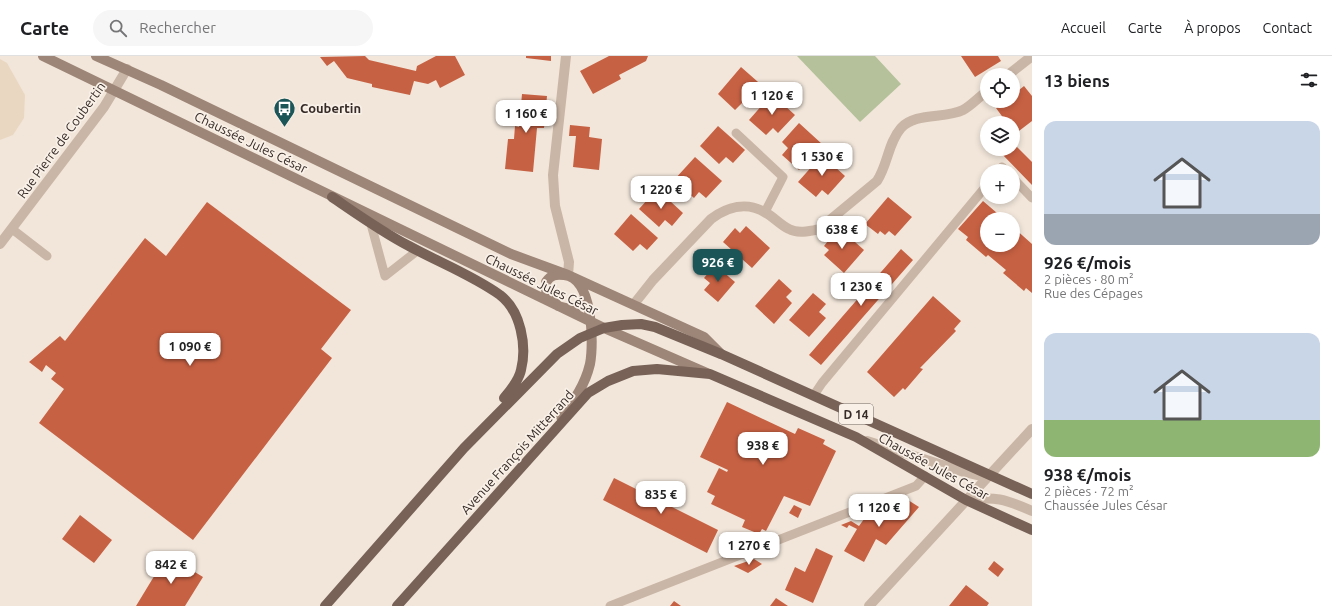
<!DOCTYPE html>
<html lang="fr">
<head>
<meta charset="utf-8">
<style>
	:root { --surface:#fff; --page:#f6f6f6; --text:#202124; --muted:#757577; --line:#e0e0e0; --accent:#1c5558 }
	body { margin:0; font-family:Ubuntu,sans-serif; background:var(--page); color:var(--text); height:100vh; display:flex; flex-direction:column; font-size:15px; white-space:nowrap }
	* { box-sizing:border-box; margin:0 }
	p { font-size:13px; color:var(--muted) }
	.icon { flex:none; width:22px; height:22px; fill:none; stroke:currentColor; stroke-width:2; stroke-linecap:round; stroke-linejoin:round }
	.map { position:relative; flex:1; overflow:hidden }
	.sheet { display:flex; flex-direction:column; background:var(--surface); width:300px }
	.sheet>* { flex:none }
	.buttons { position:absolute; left:980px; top:12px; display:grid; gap:8px }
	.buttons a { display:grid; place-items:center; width:40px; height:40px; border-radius:50%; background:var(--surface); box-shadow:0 2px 6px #0003; font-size:20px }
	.price { position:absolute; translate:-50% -34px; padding:0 9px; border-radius:8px; background:#fff; color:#222; font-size:13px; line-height:26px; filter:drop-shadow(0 1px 2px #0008) }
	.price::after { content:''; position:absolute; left:50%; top:24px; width:12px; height:9px; margin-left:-6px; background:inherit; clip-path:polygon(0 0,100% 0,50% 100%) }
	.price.on { background:var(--accent); color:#fff }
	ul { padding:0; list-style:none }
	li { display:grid; align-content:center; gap:8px; height:212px; padding:0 12px }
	li span { display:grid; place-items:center; height:124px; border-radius:12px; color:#555 }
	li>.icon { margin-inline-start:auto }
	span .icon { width:72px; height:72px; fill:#fffc; stroke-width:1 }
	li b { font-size:17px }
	h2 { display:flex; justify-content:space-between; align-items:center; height:48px; padding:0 12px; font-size:17px }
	header { display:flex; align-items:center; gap:24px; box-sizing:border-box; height:56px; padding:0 20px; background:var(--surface); border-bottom:1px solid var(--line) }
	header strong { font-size:19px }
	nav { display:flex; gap:22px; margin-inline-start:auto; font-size:14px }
	.search { width:280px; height:36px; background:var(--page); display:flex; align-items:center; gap:10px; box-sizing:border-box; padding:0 14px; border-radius:22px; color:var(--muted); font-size:15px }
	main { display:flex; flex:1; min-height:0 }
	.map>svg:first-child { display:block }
	.green { fill:#b4c19a }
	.plaza { fill:#ead7c1 }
	.building { fill:#c76143 }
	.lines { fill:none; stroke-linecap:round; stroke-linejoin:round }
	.lane { stroke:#cab6a6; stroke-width:9 }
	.street { stroke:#cab6a6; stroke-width:10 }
	.secondary { stroke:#9d8577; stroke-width:10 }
	.primary { stroke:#786258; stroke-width:10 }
	.labels { text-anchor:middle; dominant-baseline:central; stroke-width:3.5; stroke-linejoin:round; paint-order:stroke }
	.shield { fill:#f9f0e7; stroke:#706661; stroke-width:1 }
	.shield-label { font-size:12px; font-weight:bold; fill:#362b27 }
	.poi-label { font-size:13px; font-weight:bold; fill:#362b27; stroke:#f9f0e7; text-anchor:start }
	.street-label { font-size:13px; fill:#362b27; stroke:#f9f0e7 }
</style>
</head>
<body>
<header>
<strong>Carte</strong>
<div class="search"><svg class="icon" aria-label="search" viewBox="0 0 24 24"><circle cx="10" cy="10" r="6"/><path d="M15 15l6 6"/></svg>Rechercher</div>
<nav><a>Accueil</a><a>Carte</a><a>À propos</a><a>Contact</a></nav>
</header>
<main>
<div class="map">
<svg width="1032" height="550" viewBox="0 0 1032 550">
	<rect width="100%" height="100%" fill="#f2e6da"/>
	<path class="green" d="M797,0H875L901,28L860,66Z"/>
	<path class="plaza" d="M0,3L7,7L25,39L24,62L13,79L0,84Z"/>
	<path class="building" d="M365,0L369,4L416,15L417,10L436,0H455L465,19L440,32L436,24L428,28L414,25L410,39L372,31V28L347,22L334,5L327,10L320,1Z
		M526,0H551V5L526,2Z
		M609,0H648L646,5L619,19L621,23L593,38L580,15Z
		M961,0H998L1001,5L975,21Z
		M741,11L765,32L748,52L742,47L735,54L718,38Z
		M1024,30L1032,40V65L1015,78L1013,75V67H1007L996,52L1005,45H1013V39Z
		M522,38L547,40L544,72H537L533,116L505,113L508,83H514L515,70L519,71Z
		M772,38L795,59L778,77L773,72L766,79L749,64Z
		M799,67L822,88L799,114L782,99L788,92L782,86Z
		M570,69L590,71L589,81L602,83L599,114L573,111L576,80H569Z
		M718,70L745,94L733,107L726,101L719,108L700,90Z
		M1013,87L1032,106V129L999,95L1001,93H1013Z
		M822,99L845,120L828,139L822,134L816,141L798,126Z
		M695,101L722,125L706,142L699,136L694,142L674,124Z
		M657,133L683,157L672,170L665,164L659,171L639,153Z
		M888,141L912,161L895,180L889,175L885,179L880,175L878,178L865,168Z
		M983,145L1004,163H987V189H1013V171L1032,188V237L1026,232L1024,235L1003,217L1006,214L988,199L986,201L966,184L968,181L958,173Z
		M207,146L351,254L321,293L332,302L193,484L39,367L64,333L51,323L56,317L46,309L42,316L29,306L60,280L65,285L145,182L166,200Z
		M631,158L658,182L647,194L640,188L633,195L614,178Z
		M746,170L770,192L752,212L723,186L735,172L740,177Z
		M837,170L864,194L844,217L824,199L829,194L824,190L828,185L826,183Z
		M901,193L913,204L821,309L809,299Z
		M715,209L735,226L718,246L704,234L710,227L704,222Z
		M779,223L792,235L786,241L792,247L774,268L755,250Z
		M813,237L826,248L819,256L826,262L809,281L789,264Z
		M933,240L961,265L954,273L956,275L920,312L923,313L905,334L903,332L894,341L867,316Z
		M727,346L795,378L798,372L825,384L823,388L836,395L810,450L784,440L766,475L762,473L759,478L742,471L745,464L711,448L715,440L707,436L719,412L727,416L728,414L700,401Z
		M614,422L718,474L707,497L603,444Z
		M908,444L919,451L886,489L876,483L864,506L844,495L857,473L849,469L847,472L841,469L851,465L859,470L867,459Z
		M794,449L802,453L798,462L789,457Z
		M80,459L112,484L94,507L62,483Z
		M816,492L833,500L813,547L785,534L795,511L805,516Z
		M167,499L203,521L185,550H136Z
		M754,503L762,508L748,517L734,510Z
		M994,505L1004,513L998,521L988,513Z
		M966,529L989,547L987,550H949Z
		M776,542L788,550H770Z
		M674,545L681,550H670Z"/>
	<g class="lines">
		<path class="lane" d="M736,77L783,121L765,156
			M999,115L1002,111L1006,115
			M1013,122L1032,142
			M371,168L385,220L417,195
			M12,173L47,200
			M814,339L822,327L987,129
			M610,550L916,430L925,420"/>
		<path class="street" d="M566,0L553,119L555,150L569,206L568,219
			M1008,19L1032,0
			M0,188L104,51L127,13
			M634,248L653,224L711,163C727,151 747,145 766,157C774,161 780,169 789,173C798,178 810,175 819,173L877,125C888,108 888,87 901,72C915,56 945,63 963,54C971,50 979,41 987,35
			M867,385L964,416L981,420L991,418
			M966,444C995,440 1005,443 1032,455
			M869,550L1032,373"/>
		<path class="secondary" d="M43,0L604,272L707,317
			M96,0L161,29L511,198L568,219L704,281L721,298
			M561,361C574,345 585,329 590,308C594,287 593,221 564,219C555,218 551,219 546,226V234L558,250C571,254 578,255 585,241"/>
		<path class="primary" d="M332,141C357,158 382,176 409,190C438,206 472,219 500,239C521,255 527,290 521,314C519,324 510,335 504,342
			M325,550L464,392L557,298L580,282L604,272L622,269L641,268L655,271L721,298L1032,438
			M397,550L588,337L608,325L633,315L657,313L710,318L856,381L966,444L1032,474"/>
	</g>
	<defs>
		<symbol id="bus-pin" viewBox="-11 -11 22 30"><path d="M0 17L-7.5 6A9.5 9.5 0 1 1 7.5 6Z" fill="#1c5558" stroke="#f9f0e7"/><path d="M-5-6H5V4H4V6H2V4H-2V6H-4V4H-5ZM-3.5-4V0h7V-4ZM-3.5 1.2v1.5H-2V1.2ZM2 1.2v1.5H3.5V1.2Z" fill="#fff"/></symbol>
	</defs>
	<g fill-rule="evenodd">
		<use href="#bus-pin" x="272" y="40" width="25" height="34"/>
	</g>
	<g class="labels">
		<rect class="shield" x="839" y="348" width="34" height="20" rx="3"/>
		<g class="shield-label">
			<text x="856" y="358">D 14</text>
		</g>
		<g class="poi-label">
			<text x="300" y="52">Coubertin</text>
		</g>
		<g class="street-label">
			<text transform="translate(61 84) rotate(-54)">Rue Pierre de Coubertin</text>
			<text transform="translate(251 86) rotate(26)">Chaussée Jules César</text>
			<text transform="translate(542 228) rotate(26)">Chaussée Jules César</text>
			<text transform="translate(517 396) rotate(-48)">Avenue François Mitterrand</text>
			<text transform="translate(934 410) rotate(29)">Chaussée Jules César</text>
		</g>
	</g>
</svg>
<div class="buttons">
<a><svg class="icon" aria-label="locate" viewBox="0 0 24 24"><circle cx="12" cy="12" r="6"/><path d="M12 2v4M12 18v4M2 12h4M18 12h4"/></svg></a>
<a><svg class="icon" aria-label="layers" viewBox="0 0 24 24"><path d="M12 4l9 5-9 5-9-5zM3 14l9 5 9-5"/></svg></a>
<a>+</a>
<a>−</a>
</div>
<b class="price" style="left:772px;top:60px">1 120 €</b>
<b class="price" style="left:526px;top:78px">1 160 €</b>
<b class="price" style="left:822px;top:121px">1 530 €</b>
<b class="price" style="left:661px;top:154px">1 220 €</b>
<b class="price" style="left:842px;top:194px">638 €</b>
<b class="price on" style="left:718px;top:227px">926 €</b>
<b class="price" style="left:861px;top:251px">1 230 €</b>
<b class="price" style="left:190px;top:311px">1 090 €</b>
<b class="price" style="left:763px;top:410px">938 €</b>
<b class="price" style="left:661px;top:459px">835 €</b>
<b class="price" style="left:879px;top:472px">1 120 €</b>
<b class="price" style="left:749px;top:510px">1 270 €</b>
<b class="price" style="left:171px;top:529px">842 €</b>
</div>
<section class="sheet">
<h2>13 biens<svg class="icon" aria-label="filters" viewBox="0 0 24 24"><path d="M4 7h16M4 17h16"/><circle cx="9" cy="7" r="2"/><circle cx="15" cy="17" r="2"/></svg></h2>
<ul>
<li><span style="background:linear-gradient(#c9d6e8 75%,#9aa5b1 0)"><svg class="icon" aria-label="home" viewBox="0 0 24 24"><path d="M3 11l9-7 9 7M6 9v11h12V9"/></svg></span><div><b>926 €/mois</b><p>2 pièces · 80 m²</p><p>Rue des Cépages</p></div></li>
<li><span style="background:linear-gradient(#c9d6e8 70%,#8fb573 0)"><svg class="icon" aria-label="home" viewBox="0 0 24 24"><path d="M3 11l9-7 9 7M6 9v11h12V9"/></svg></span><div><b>938 €/mois</b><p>2 pièces · 72 m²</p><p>Chaussée Jules César</p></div></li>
</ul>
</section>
</main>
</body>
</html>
